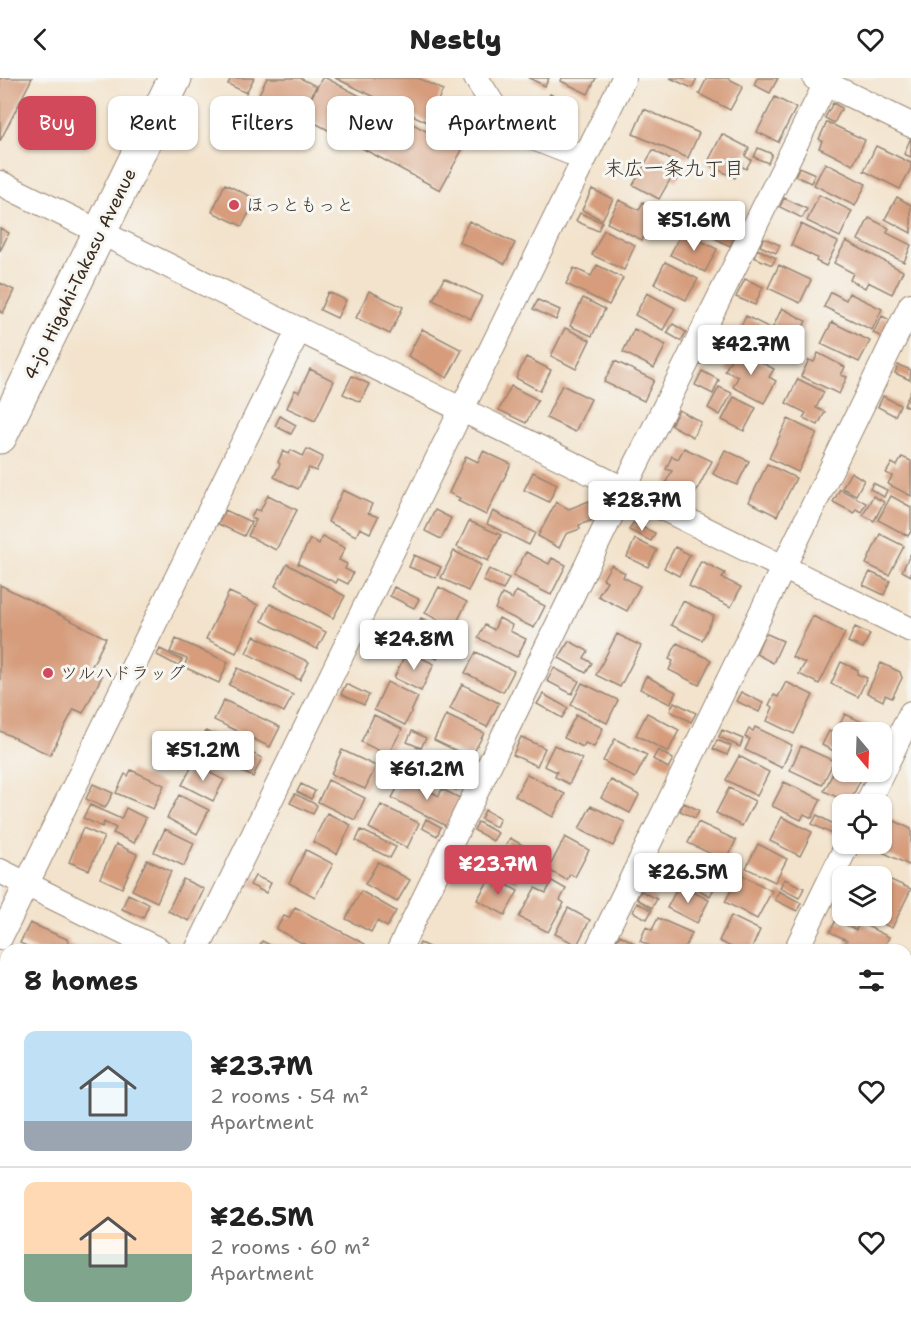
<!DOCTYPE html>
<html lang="en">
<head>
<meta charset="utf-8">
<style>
	:root { --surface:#fff; --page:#f6f6f6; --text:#222; --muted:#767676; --line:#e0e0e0; --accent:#d1495b }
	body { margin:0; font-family:"Shantell Sans","Klee One",sans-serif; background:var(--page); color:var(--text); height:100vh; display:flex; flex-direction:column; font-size:22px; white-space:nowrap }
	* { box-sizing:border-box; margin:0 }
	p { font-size:20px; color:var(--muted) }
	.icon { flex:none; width:33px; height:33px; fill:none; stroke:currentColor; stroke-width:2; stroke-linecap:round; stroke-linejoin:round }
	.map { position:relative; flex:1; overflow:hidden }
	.details { position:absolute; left:0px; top:866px; width:912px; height:386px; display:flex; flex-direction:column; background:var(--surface); border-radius:18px 18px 0 0; box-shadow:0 2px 4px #0004 }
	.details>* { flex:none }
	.hud { position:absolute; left:18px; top:18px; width:600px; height:54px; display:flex; gap:12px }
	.needle { width:39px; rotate:161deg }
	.controls { position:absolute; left:832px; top:644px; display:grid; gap:12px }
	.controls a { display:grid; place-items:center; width:60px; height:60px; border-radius:12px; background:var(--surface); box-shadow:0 2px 4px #0004; font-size:30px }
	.price { position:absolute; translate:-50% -51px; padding:0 14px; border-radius:6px; background:#fff; color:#222; font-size:20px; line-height:39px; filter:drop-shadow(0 2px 3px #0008) }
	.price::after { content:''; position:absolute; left:50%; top:36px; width:18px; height:14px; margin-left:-9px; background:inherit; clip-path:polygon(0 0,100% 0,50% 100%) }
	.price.selected { background:var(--accent); color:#fff }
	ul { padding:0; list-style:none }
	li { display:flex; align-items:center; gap:18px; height:150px; padding:0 24px }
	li+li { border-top:2px solid var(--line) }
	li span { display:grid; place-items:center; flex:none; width:168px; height:120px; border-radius:12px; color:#555 }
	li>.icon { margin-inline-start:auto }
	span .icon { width:72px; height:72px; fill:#fffc; stroke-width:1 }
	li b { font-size:26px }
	h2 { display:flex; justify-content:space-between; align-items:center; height:72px; padding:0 24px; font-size:26px }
	.chip { padding:0 21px; border-radius:12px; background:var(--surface); box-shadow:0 2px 4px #0004; font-size:21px; line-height:54px }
	.chip.selected { background:var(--accent); color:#fff }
	header { display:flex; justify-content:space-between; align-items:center; height:78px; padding:0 24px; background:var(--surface); font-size:27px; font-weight:800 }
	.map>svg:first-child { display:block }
	.green { fill:#a0d484; stroke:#6e7f51; stroke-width:1.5 }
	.building { fill:#d69c7c }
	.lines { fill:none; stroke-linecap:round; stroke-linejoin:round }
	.minor-casing { stroke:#978675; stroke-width:26 }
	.highway-casing { stroke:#978675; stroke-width:35 }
	.minor { stroke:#fff; stroke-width:24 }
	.highway { stroke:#fff; stroke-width:33 }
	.poi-dot { fill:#d1495b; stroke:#f6f6f2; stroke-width:2 }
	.labels { text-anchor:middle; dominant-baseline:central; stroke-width:6; stroke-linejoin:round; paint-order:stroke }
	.poi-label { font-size:18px; fill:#3b2a1e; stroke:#f6f6f2; text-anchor:start }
	.street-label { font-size:18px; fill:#3b2a1e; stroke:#f6f6f2 }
	.neighbourhood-label { font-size:20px; fill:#3b2a1e; stroke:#f6f6f2 }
</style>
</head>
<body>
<header><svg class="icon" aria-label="back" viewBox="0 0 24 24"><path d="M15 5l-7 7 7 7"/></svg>Nestly<svg class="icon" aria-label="heart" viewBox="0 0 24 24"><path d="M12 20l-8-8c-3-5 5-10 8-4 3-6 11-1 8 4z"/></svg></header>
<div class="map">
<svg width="911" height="1250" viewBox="0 0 911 1250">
	<rect width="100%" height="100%" fill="#f6f6f2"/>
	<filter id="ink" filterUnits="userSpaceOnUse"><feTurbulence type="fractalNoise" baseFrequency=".0167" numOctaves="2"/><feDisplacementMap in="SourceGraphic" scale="12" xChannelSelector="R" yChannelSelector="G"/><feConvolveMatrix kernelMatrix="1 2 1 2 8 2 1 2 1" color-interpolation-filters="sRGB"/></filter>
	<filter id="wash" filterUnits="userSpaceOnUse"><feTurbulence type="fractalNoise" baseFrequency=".008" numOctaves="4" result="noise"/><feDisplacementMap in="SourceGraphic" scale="24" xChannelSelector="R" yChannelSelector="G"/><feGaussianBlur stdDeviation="1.35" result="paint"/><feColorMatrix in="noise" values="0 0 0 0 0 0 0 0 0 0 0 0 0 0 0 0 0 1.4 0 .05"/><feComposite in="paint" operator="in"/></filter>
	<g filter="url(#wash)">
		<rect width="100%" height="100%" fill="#f3e3cc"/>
		<path class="green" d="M235,1245H399L396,1250H233Z"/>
		<g id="blocks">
			<path class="building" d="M0,0H32L0,63Z
				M231,0H254L246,15L228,6Z
				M267,0H300L316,8L305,32L322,0H326L462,72L440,112L302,38L258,18Z
				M335,0H418L443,12L427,44Z
				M529,0H549L545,8Z
				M562,0H596L588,16L561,3Z
				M670,0H697L692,10Z
				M707,0H727L743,8L730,32L699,16Z
				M757,0H778L770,15L754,7Z
				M550,16L574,28L562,51L539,39Z
				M775,19L796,30L778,64L757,54Z
				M833,25L842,30L834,45L825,40Z
				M644,31L699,55L688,80L633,56Z
				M827,44L865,62L853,87L819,70L822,63L819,61Z
				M722,56L749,70L745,78L751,82L746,91L741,88L735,100L707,86Z
				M911,59V79L904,76Z
				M876,68L911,85V90L900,111L864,93Z
				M758,70L772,76L768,85L754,79Z
				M653,72L678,86L675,92L680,95L676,103L671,100L659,121L633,107Z
				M825,85L866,106L855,128L814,107Z
				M799,89L815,96L811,105L795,98Z
				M225,106L256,121L242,148L212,134Z
				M592,111L613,121L602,142L582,132Z
				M819,117L852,133L840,159L807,143Z
				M897,119L911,127V155L885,141Z
				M784,120L807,131L802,140L780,129Z
				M619,122L639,132L643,124L657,131L642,162L607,145Z
				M580,135L602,144L598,153L576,143Z
				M869,140L889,150L887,155L911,167L904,184L858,162Z
				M469,143L515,165L505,186L459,164Z
				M801,146L838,164L826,188L816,183L817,180L791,167Z
				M716,148L735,158L730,168L710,158Z
				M0,150L9,155L0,173Z
				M604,152L635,167L624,192L592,177Z
				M682,154L717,171L705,194L670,177Z
				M764,160L780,167L776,175L760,168Z
				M846,163L903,193L892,216L868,204L865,210L850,202L853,195L834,185Z
				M757,171L776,180L772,187L754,179Z
				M665,184L698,201L686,222L654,206Z
				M597,187L623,200L609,227L566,206L574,190L591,198Z
				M779,187L811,202L800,225L768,210Z
				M444,200L482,218L471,241L433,222Z
				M745,201L763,209L755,227L736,219Z
				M0,205L14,212L3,235L0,234Z
				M369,213L403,229L390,256L356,240Z
				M328,214L346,222L337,240L320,232Z
				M831,214L846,222L849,215L882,231L872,252L824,229Z
				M647,215L675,230L663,252L635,237Z
				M583,220L605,231L592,258L570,248Z
				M538,222L560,232L556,242L533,231Z
				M782,230L806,243L790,275L777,268L774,275L768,272L765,277L734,262L746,238L772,251Z
				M882,238L890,242L882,259L873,255Z
				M832,244L870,263L859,284L821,266Z
				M673,246L686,254L681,263L667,255Z
				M565,250L590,262L576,291L551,278Z
				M422,251L462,272L447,300L408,278Z
				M634,251L666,267L654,290L623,274Z
				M736,271L774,291L769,299L776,303L764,325L733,309L738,299L725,293Z
				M818,275L845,289L841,297L847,299L839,316L801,298L809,282L814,284Z
				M526,279L551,292L540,313L516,300Z
				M615,283L654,302L644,323L604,304Z
				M898,287L911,292L910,302L895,295Z
				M310,291L334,303L315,343L287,330L295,312L299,314Z
				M702,293L719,302L713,316L695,307Z
				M352,298L369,306L360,324L343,316Z
				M798,301L824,314L816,330L825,334L818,347L803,340L806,335L786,325Z
				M562,307L591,321L575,354L546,340Z
				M511,308L538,322L526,345L499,332Z
				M719,309L732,315L720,337L708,330Z
				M911,312V330L904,327Z
				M883,318L900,327L895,338L878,329Z
				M734,319L756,330L744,353L722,342Z
				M679,332L701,344L693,359L671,347Z
				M280,338L296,347L291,356L275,348Z
				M788,341L817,355L798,394L769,380Z
				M684,370L712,383L694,418L666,404L672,393L666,391L672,378L678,381Z
				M307,371L323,379L316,393L309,390L298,411L274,399L280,386L278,384L283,373L289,376L291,372L303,378Z
				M725,372L749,383L737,407L713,396Z
				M483,373L511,386L486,437L458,423L460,420L449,415L466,378L478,384Z
				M902,379L911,383V418L888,406L892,398L886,395L892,385L897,388Z
				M767,386L796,400L777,438L749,424Z
				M533,394L557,406L549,424L524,412Z
				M851,394L864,402L856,417L842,410Z
				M873,405L887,412L884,419L870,411Z
				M840,411L866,425L861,434L856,431L854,435L833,424Z
				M343,412L372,426L368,435L378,439L370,455L360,450L356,458L328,444Z
				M268,417L297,432L276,472L248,458L256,442L251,440L255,431L260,433Z
				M873,418L884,424L874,443L863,437Z
				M891,418L911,429V453L908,458L878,442Z
				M589,423L596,441L579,447L580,451L566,456L559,470L538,458L556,424L569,431Z
				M225,432L251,444L244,458L218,446Z
				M435,432L451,440L441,461L425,453Z
				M493,433L535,455L529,467L487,446Z
				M469,443L501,457L488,483L457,469Z
				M633,445L655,455L651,463L629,452Z
				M880,456L904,468L889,497L866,486Z
				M322,458L345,470L339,482L347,486L345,491L353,495L348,506L338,501L336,505L298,486L310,461L319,466Z
				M635,461L657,472L648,489L627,479Z
				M675,469L690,477L679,498L664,490Z
				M454,473L481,487L468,513L441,500Z
				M526,474L549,486L552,480L566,487L551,517L513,498Z
				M911,475V498L902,493Z
				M414,477L441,489L436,500L409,489Z
				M701,483L725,495L722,500L741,509L731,529L689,508Z
				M287,486L345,518L333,540L275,508Z
				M611,487L625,495L623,499L640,508L627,533L598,518L607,503L603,501Z
				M489,491L509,500L503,512L483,503Z
				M870,494L890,503L884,517L863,507Z
				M0,507L106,560L90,592L102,598L83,635L74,631L50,677L0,653Z
				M394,509L419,521L414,530L390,518Z
				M439,509L467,524L454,550L425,535Z
				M516,513L545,528L534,550L495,531L502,516L512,521Z
				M229,514L258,527L236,575L206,561Z
				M683,523L714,538L702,562L671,547Z
				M270,526L326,554L317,571L262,543Z
				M813,538L845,555L819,606L799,596L805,585L792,579Z
				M421,540L451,554L437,581L408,566Z
				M499,540L512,547L510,553L526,561L517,579L478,560L485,547L494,552Z
				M855,549L870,556L863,570L848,564Z
				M765,555L783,563L773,585L756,576Z
				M617,556L641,568L620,609L596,597Z
				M254,558L309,584L300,602L246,575Z
				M176,561L228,584L219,605L184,589L187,581L170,574Z
				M569,563L588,573L584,580L592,585L586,595L559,580Z
				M677,565L711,582L699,607L669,592L673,583L669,581Z
				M160,571L182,582L178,588L157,577Z
				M407,573L434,586L421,613L394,600Z
				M476,574L514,593L503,614L465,595Z
				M841,584L858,592L857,596L867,600L858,619L831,606Z
				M881,585L900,594L902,600L892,620L885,617L883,623L867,615Z
				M238,590L293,617L284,634L229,607Z
				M554,590L579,603L572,616L547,603Z
				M646,598L676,614L670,626L640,611Z
				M387,604L418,619L405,647L374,632Z
				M786,604L813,617L794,656L767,643L773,629L769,627L774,617L778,619Z
				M582,605L618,622L607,645L571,627Z
				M346,606L369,617L364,627L341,616Z
				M462,606L499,625L487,649L450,631Z
				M741,614L763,625L759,634L736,623Z
				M543,616L568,630L562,640L537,626Z
				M224,622L280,649L270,669L214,642Z
				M674,624L696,635L691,644L670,633Z
				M647,635L679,652L668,674L636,657Z
				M845,636L873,649L871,654H843V678L822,667L829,653L835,656Z
				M374,637L402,651L388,677L361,664Z
				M446,637L484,655L471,680L434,662Z
				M576,637L603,650L594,669L585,665L583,669L564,660Z
				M755,649L792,667L782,690L745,672L750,661L745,659L749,651L753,653Z
				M722,652L743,661L740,669L719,659Z
				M206,653L262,680L253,699L197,672Z
				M412,653L426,660L421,670L407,664Z
				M521,659L545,670L537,688L513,677Z
				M615,661L647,677L635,700L603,683Z
				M717,662L731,668L727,677L713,671Z
				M554,667L582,681L569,706L555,699L557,694L544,688Z
				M801,668L834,683L822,707L790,692Z
				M342,672L376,688L365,711L331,696Z
				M658,672L673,681L668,690L653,681Z
				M433,674L467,691L456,712L422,695Z
				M739,678L769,694L757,718L726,702Z
				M193,686L224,702L213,723L182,707Z
				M836,689L861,701L849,725L824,713Z
				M131,692L164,707L153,731L116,715L125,696L128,698Z
				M527,696L565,716L553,739L515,718Z
				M403,699L439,718L442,711L460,720L446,748L392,720Z
				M328,702L365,720L355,742L318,724Z
				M611,702L639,717L630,735L601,720Z
				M784,704L821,721L812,740L804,736L801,742L772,728Z
				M93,706L113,715L105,730L86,721Z
				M301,706L315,713L311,721L297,714Z
				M729,710L755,723L742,748L716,735Z
				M295,716L317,727L313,736L290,725Z
				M179,717L209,732L197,756L167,740Z
				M684,725L699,732L695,740L680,733Z
				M90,727L121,741L126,730L146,740L134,765L113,755L116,750L104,744L102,749L83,740Z
				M381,727L419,745L407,770L369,750Z
				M591,728L625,744L613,768L579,751Z
				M485,732L500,740L496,749L481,741Z
				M327,735L351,747L337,776L313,764Z
				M817,737L837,748L832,756L812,746Z
				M782,739L812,754L800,778L770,763Z
				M889,740L911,751V788L874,770L876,765H882V753Z
				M426,741L441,749L437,758L422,750Z
				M478,744L498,755L493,763L474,752Z
				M698,744L736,762L726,783L688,765Z
				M83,750L104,759L89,792L69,784Z
				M165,751L194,765L184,788L154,774Z
				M361,752L396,769L390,780L356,763Z
				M565,759L589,772L575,799L570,796L567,802L548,792Z
				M510,760L535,774L517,805L492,792Z
				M116,766L137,776L122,810L100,800Z
				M758,766L787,781L775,804L746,790Z
				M306,772L333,786L315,819L289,805Z
				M701,779L724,792L710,818L687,805Z
				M656,780L675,789L671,798L652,789Z
				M147,782L171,793L157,824L132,812Z
				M378,784L410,802L397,824L365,806Z
				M740,796L772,813L757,841L725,824Z
				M255,798L271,805L266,815L250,807Z
				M491,798L518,813L505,837L477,822Z
				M882,798L911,811L892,850L864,837H882Z
				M183,801L204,811L189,843L168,833Z
				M784,801L804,810L799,820L780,810Z
				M552,803L566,811L560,822L564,825L548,854L519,839L535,810L546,815Z
				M679,807L709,822L697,845L667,830Z
				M361,813L396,833L387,849L377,843L371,854L346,841Z
				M641,813L657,821L652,830L637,821Z
				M779,813L801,825L797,833L775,822Z
				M128,816L149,826L143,840L122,831Z
				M637,825L652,832L647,841L633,834Z
				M295,829L365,866L362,872H315L276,851L284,838L289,840Z
				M568,830L590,842L577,867L555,856Z
				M731,838L760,852L751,872H737L719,863Z
				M658,840L692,855L684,872H658L640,863L646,849L652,852Z
				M836,842L856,852L859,844L889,859L883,872H842L847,862L830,854Z
				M30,845L69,862L68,866L80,872H35L20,865Z
				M620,857L634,865L631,872L615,865Z
				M262,863L280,872H258Z
				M420,865L435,872H417Z
				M911,875V907L906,904V885Z
				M0,916L6,919V941L0,938Z
				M906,919L911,922V944L906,942Z
				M0,955L6,958V981L0,978Z
				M0,1076L6,1079V1102L0,1099Z
				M911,1105V1139L906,1136V1115Z
				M908,1164L911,1166V1204L906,1201V1168Z
				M135,1245H184L182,1250H145Z
				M452,1245H485L482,1250H462Z
				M540,1245H574L571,1250H550Z
				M694,1245H724L721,1250H704Z
				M783,1245H811L808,1250H784L781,1248Z"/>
		</g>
	</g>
	<g filter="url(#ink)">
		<use href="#blocks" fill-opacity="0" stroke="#978675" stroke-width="1.5"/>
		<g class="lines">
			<defs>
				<path id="minor" d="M476,0L508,50L584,80
					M815,0L911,47
					M0,105L911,552
					M867,726L911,635
					M0,793L159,872
					M0,860L299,251
					M197,872L624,0
					M399,872L624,411L826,5
					M597,872L911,227
					M796,872L848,765
					M906,1026L911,1016
					M906,1237L911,1239
					M12,1250L14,1245
					M214,1250L217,1245
					M412,1250L415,1245
					M612,1250L615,1245
					M828,1250L830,1245"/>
				<path id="highway" d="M0,359L175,0"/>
			</defs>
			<use href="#minor" class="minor-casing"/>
			<use href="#highway" class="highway-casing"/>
			<use href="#minor" class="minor"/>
			<use href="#highway" class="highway"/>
		</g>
	</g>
	<g class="poi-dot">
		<circle cx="234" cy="127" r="6"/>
		<circle cx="48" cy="595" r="6"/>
	</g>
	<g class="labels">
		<g class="poi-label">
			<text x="246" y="127">ほっともっと</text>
			<text x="60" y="595">ツルハドラッグ</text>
		</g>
		<g class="street-label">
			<text transform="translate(80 196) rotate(-64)">4-jo Higahi-Takasu Avenue</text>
		</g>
		<g class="neighbourhood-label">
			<text x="674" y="90">末広一条九丁目</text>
		</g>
	</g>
</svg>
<div class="controls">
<a><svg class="needle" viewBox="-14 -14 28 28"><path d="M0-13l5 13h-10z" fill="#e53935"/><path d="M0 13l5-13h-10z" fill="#767676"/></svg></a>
<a><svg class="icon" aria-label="locate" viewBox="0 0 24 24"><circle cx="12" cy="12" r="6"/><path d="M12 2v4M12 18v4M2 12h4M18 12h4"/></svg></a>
<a><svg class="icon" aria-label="layers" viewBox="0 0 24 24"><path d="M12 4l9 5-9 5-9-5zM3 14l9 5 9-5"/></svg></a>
</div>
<b class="price" style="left:694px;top:174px">¥51.6M</b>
<b class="price" style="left:751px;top:298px">¥42.7M</b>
<b class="price" style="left:642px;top:454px">¥28.7M</b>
<b class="price" style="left:414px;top:593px">¥24.8M</b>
<b class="price" style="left:203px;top:704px">¥51.2M</b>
<b class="price" style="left:427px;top:723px">¥61.2M</b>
<b class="price selected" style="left:498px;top:818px">¥23.7M</b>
<b class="price" style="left:688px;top:826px">¥26.5M</b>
<div class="hud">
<a class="chip selected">Buy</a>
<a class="chip">Rent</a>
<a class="chip">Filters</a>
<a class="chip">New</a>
<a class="chip">Apartment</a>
</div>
<section class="details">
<h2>8 homes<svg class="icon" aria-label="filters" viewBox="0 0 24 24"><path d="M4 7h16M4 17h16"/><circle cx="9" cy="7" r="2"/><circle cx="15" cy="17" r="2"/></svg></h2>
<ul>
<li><span style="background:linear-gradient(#bfe0f5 75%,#9aa5b1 0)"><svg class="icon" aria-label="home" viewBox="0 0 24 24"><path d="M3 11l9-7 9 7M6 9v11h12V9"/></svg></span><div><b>¥23.7M</b><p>2 rooms · 54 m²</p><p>Apartment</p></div><svg class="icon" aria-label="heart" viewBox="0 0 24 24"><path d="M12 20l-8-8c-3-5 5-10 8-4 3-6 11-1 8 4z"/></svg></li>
<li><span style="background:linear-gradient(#ffd9b3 60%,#7fa58c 0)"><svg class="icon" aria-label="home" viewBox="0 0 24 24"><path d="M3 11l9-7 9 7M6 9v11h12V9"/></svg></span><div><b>¥26.5M</b><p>2 rooms · 60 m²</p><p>Apartment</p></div><svg class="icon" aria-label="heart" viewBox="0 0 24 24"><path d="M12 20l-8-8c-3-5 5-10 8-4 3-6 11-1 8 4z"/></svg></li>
</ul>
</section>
</div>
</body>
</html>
